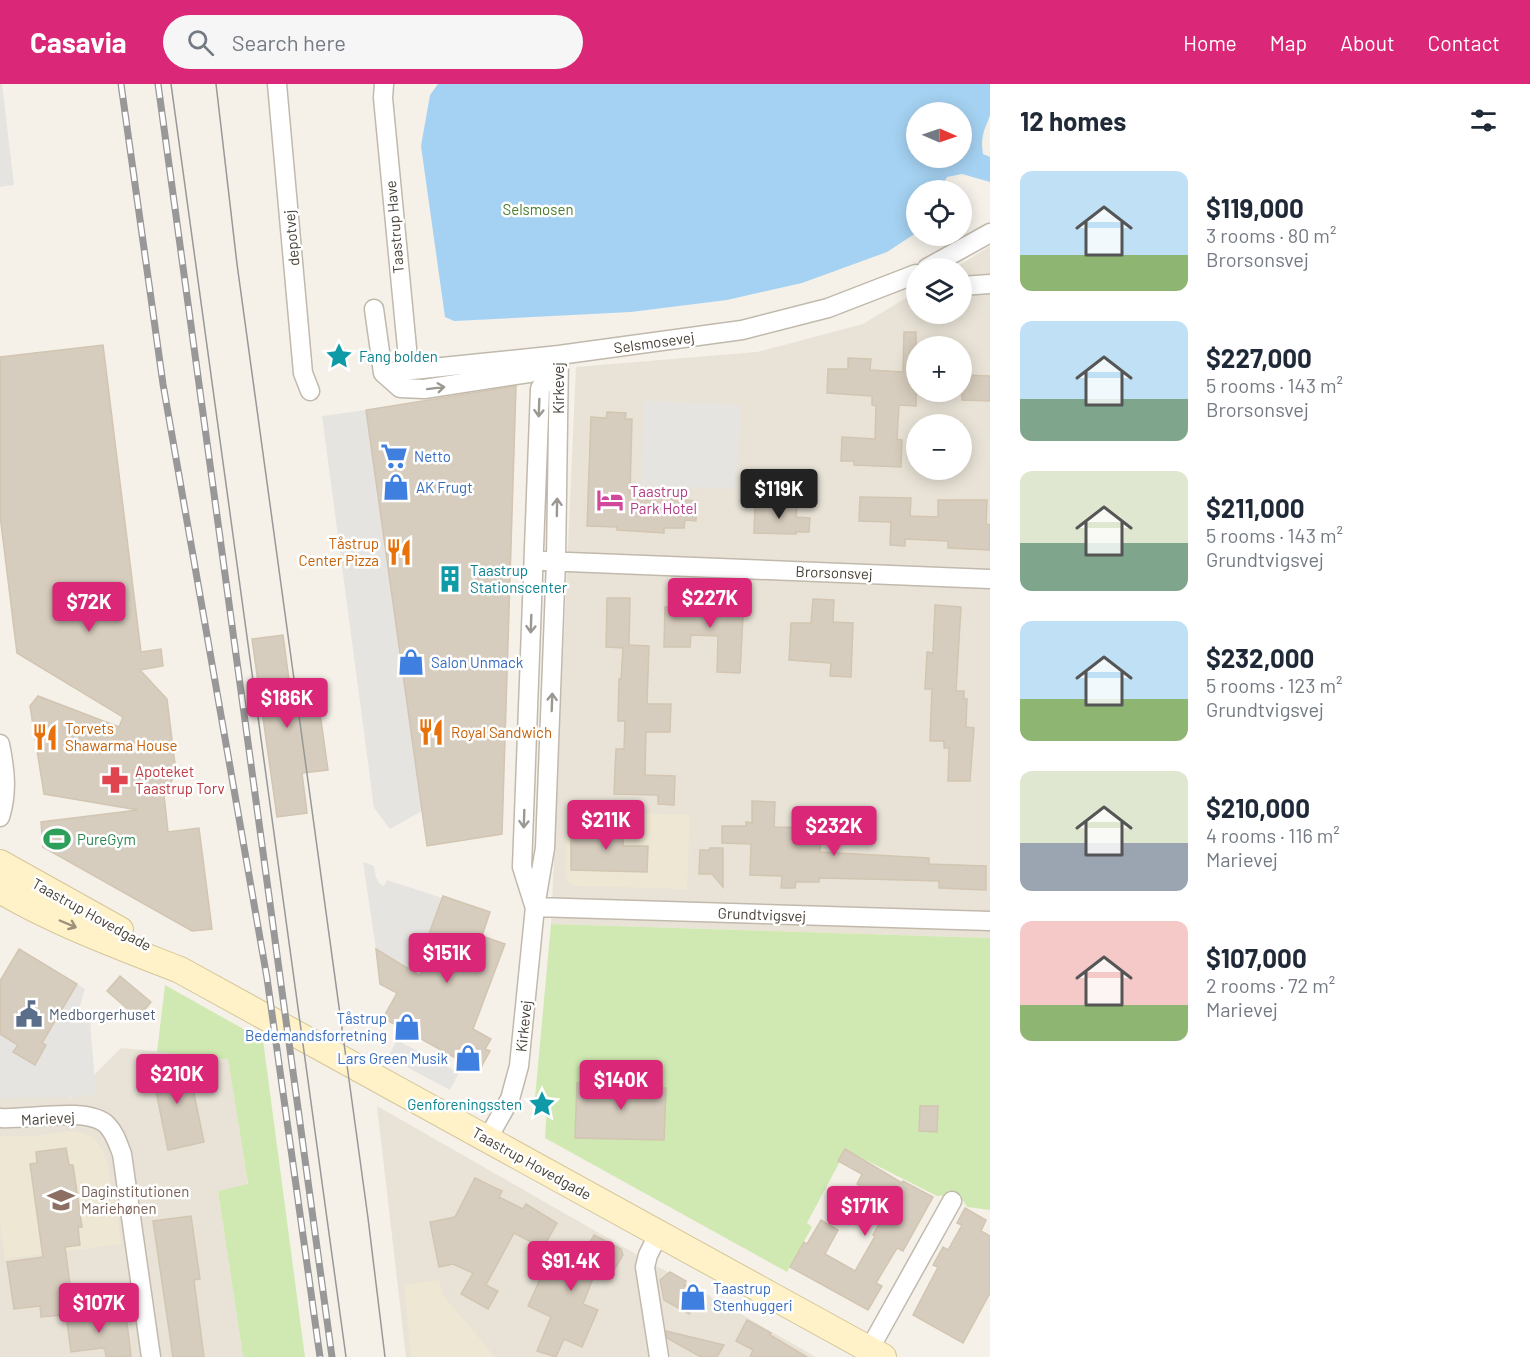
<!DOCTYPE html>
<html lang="en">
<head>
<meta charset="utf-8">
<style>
	:root { --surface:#fff; --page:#f6f6f7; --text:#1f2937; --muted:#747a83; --accent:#db2777 }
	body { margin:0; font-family:Barlow,sans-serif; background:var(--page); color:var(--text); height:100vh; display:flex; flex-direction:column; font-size:22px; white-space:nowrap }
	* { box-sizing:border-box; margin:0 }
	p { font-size:20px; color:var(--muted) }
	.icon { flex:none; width:33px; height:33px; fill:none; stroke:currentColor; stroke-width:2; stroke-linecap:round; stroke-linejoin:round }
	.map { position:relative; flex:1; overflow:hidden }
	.details { display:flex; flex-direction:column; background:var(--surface); width:540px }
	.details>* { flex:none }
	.needle { width:39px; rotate:92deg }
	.fabs { position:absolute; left:906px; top:18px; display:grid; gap:12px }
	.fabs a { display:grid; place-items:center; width:66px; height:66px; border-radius:50%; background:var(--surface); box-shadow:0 3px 15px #0003; font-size:30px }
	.price { position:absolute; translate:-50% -51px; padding:0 14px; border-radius:6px; background:var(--accent); color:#fff; font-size:20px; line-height:39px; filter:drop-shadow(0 2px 3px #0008) }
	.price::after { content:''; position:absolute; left:50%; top:36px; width:18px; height:14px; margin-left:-9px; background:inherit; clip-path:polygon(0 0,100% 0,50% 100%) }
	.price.on { background:#222; color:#fff }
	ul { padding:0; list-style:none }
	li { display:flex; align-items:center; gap:18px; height:150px; padding:0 30px }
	li span { display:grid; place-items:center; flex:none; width:168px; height:120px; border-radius:12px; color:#555 }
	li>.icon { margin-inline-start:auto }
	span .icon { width:72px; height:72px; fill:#fffc; stroke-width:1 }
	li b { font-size:26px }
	h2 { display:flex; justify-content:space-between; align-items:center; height:72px; padding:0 30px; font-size:26px }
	header { display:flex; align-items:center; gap:36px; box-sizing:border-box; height:84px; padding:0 30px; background:var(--accent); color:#fff }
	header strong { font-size:28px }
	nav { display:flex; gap:33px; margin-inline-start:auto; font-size:21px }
	.search { width:420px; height:54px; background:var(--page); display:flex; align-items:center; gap:15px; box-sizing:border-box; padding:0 21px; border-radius:33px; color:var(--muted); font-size:22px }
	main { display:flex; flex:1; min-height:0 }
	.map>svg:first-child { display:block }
	.residential { fill:#e9e3d7; fill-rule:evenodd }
	.education { fill:#eee7d3 }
	.green { fill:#d0e9b2 }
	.parking { fill:#e6e4e1 }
	.water { fill:#a5d2f2; fill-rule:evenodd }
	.building { fill:#d7cdbe; stroke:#d2c5b1; stroke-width:1.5 }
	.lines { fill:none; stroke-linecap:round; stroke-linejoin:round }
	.street-casing { stroke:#c1b9ac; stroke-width:21 }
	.secondary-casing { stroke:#d5c699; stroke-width:28 }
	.street { stroke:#fff; stroke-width:18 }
	.secondary { stroke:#fff2c9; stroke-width:26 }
	.tram { stroke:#989898; stroke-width:1.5 }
	.rail-casing { stroke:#989898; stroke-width:7 }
	.rail { stroke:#fff; stroke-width:4.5; stroke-dasharray:14; stroke-linecap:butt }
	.oneway { stroke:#9b9791 }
	.oneway2 { stroke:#9b9179 }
	.labels { text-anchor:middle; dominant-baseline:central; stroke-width:5; stroke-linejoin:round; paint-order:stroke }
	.park-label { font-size:15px; fill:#487c29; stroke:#fff }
	.street-label { font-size:15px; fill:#494237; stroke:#fff }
	.culture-label { font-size:15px; fill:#0d838f; stroke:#fff; text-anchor:start }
	.shop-label { font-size:15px; fill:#366cbe; stroke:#fff; text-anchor:start }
	.hotel-label { font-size:15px; fill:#b23c85; stroke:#fff; text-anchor:start }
	.food-label { font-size:15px; fill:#c56008; stroke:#fff; text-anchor:start }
	.health-label { font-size:15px; fill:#be3a42; stroke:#fff; text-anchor:start }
	.leisure-label { font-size:15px; fill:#27864d; stroke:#fff; text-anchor:start }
	.service-label { font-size:15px; fill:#4e5e75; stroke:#fff; text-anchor:start }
	.education-label { font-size:15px; fill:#785e54; stroke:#fff; text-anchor:start }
</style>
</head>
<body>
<header>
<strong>Casavia</strong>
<div class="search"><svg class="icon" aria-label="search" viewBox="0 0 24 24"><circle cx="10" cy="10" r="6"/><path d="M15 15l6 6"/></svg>Search here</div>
<nav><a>Home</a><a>Map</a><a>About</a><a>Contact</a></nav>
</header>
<main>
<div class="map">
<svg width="990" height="1273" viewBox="0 0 990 1273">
	<rect width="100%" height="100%" fill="#f5f1e9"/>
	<path class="residential" d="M990,162V854L551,840L576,283L757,268L863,240L916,208V230H962V184H955ZM916,262H962V308H916ZM916,340H962V386H916Z
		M121,964L228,974L248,1101L218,1107L243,1273H0V966L71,1014Z
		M377,1022L816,1273H406Z"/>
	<path class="education" d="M568,720L623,723V729L690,731L687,805L573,802L565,793Z
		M71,1047L78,1048L92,1053L103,1066L108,1081L112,1113H115L121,1160L5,1175L0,1138V1052H37Z
		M439,1196L442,1210L495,1273H411L404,1201Z"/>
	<path class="green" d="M551,840L990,854V1126L967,1123L959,1110L937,1112L846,1066L807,1139L812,1143L787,1188L545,1054L547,1020L535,1014Z
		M165,901L263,956L305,1273H243L218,1107L248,1100L228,975L157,968Z"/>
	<path class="parking" d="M0,0H2L14,101L0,103Z
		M644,317L740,321L736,405L641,401Z
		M366,326L422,727L390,745L374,724L322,332Z
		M363,778L374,782L376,793L379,799L384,802L387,796L442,814L428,854L433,856L419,891L376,865Z
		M77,900L85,905L75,939L90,938L96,1010L74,1013L0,1014V950L18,961L14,968L35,981L46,961L42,959Z
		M397,956L459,989L450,1006L388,973Z"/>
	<path class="water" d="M438,0H990C990,9 990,22 990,31C985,46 980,51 983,70L990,73V98L962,90L947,93L940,106H916V149L887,168L802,199L727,216L631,228L454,237L445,233L421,62L430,11ZM916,28H962V74H916Z"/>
	<path class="building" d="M904,248H916V322L899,321L897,355L902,356L901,383L854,381V377H841L842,353L875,355L876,322L872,321V312L827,309L828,285H848V274L871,275L870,286L903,288Z
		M103,261L141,568L161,565L163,582L140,586L167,615L176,688L164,711L168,748L199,744L212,845L192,847L43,763L41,738L138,726L44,710L30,622L38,612L119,643L123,633L17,569L0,431V273Z
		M962,291L990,292V317L962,316Z
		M516,302L502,750L427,762L366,326Z
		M607,328L626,329L625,335H632L630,409L659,410V414L697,417L696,437L685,436L684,444H664V449L617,446V443L587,442L591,333L606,334Z
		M860,413L911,414L910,432L938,433V416H987L986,440L990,441V466L948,464V457L905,455V462L890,461L891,438L859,437Z
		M755,421L797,423L796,433L810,434L809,448H796V450L754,449Z
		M710,513L744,514L740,589L717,588L718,552L691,551L690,563H664L665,523L710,525Z
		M607,514H630L629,561L649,562L647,620H671L670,648H646L645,691L675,692L674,721L658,720V711L614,710L616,665H624L625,637H618L619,595H621L623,564L606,563Z
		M813,515L834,516L833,538L853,539L851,593L830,592L831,579L789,576L791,539H811Z
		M935,521L961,523L956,607H964V615H967L966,643L974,644L970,697H948L949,664H944V657H930L932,605H925L927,568L933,569Z
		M283,551L293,626L319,622L328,686L302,689L307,729L277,733L252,555Z
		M752,717L775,718L774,743L821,744L820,768L929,774V780L986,782V806L939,804V797L866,795L819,794V798H796L795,804H781L782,792L750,791L751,760L722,759V742H746V738L752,739Z
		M589,736L613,737V754H623V762H648L647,788L571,786V753H588Z
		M710,764H723V803L712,790H699L700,766H709Z
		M443,812L490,828L482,852L505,860L473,945L491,955L485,965L490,967L479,987L383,934L397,909L380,900L376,865L420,892L433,856L427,855Z
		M19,865L77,900L42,959L46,961L35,981L13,968L18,961L0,950V897Z
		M120,892L151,918L138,934L107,907Z
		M187,976L204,1058L168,1066L151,983Z
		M648,989L656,992L659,996V1004H666L664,1056L575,1054L577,999L638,1003L641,995Z
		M920,1022H938L937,1048L919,1047Z
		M66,1064L69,1081H73L82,1143H78L80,1161L65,1163L74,1230L41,1233L40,1222L14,1225L7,1178L43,1173L30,1080L37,1079L36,1068Z
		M845,1065L902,1099L903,1097L933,1113L903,1167L897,1164L876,1199L882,1202L868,1226L790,1183L804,1158L807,1160L821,1136L838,1146L825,1170L855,1187L875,1152L873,1151L891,1118L857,1100L862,1090L838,1077Z
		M475,1094L502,1107L499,1113L523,1125L526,1120L557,1139L543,1164L514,1149L486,1201L498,1207L488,1225L461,1210L473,1189L453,1180L439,1183L430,1138L455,1133Z
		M965,1124L986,1136L981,1147L990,1152V1209L963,1259L913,1231L938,1183L933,1181L943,1163L948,1166L962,1141L957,1139Z
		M191,1132L200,1195L194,1196L204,1273H173L153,1137Z
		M594,1151L621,1165L623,1171L612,1189L598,1181L583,1220L598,1226L582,1263L564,1255L556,1273L537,1267L551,1233L528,1222L556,1160L583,1171Z
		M670,1188L686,1197L684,1201L701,1210L689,1230L664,1216L660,1196Z
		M95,1227L96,1235L126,1231L131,1272L106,1273L105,1265L102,1264L71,1268L66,1231Z
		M747,1236L771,1249L770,1251L807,1273H750L753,1266L736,1257Z
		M666,1247L724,1261L717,1273H701L667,1254Z"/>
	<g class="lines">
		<defs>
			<path id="street" d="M277,0L303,289L310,307
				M384,0L383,14L409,285
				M927,184L990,149
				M962,202L990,200
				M374,225L383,289L400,304L424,305L529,289L555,273
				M383,289L559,271L742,246L828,224L916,190
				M544,477L990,495
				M0,660C5,685 8,708 0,733
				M534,821L522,783L540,305L557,273
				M535,823L990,837
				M0,1034C26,1036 88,1022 107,1041C115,1049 118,1060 122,1070L151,1273
				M488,1054L510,1015L519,982L535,823L545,764L556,477L559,271
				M869,1266L952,1117
				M659,1273L645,1183L648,1171L659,1149"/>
			<path id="secondary" d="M0,779L120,846
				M0,806C56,839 119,862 180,886L883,1273"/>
		</defs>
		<use href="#street" class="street-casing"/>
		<use href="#secondary" class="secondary-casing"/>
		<use href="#street" class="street"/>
		<use href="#secondary" class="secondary"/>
		<path class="tram" d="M171,0L346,1273
			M216,0L237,180L368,1134L385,1273"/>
		<defs>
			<path id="rail" d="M121,0L163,300L267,894L320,1273
				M158,0L332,1273"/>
		</defs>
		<use href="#rail" class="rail-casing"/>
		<use href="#rail" class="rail"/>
	</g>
	<defs><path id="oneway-shaft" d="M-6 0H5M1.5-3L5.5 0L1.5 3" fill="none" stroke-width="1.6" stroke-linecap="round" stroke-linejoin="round" transform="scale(1.5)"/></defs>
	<g class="oneway">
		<use href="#oneway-shaft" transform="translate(436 304) rotate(-7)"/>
		<use href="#oneway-shaft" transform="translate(539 324) rotate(92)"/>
		<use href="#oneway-shaft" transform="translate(557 423) rotate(-89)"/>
		<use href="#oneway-shaft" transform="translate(531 540) rotate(92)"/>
		<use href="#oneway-shaft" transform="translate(552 618) rotate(-88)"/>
		<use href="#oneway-shaft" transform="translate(524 735) rotate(92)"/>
	</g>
	<use class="oneway2" href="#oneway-shaft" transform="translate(68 840) rotate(23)"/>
	<defs>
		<symbol id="sight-bare" viewBox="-9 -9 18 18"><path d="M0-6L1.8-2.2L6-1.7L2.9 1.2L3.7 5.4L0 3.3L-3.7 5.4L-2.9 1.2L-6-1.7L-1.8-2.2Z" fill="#0f9aa8" stroke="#fff" stroke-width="2.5" paint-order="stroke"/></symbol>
		<symbol id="supermarket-bare" viewBox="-9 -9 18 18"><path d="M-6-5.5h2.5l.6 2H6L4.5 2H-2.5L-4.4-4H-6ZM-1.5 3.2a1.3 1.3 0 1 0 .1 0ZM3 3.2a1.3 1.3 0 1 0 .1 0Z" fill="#3f7fe0" stroke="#fff" stroke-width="2.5" paint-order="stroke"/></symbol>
		<symbol id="shop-bare" viewBox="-9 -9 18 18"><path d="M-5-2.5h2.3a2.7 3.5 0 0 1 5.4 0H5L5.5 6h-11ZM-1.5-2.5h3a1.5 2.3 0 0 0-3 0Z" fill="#3f7fe0" stroke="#fff" stroke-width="2.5" paint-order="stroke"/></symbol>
		<symbol id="hotel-bare" viewBox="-9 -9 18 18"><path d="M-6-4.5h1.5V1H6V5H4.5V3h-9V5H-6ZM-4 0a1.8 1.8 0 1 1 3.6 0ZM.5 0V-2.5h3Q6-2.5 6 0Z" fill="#d1479c" stroke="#fff" stroke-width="2.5" paint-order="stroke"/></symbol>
		<symbol id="restaurant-bare" viewBox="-9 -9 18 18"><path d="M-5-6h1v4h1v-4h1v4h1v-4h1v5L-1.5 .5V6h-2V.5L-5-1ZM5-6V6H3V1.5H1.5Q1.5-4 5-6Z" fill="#e8710a" stroke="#fff" stroke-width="2.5" paint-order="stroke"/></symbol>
		<symbol id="building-bare" viewBox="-9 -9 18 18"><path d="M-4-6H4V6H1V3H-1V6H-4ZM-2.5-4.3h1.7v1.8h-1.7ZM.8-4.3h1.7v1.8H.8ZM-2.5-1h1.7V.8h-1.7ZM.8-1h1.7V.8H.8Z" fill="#0f9aa8" stroke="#fff" stroke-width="2.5" paint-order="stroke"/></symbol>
		<symbol id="pharmacy-bare" viewBox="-9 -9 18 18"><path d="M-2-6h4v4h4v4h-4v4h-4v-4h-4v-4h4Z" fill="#e0444e" stroke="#fff" stroke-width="2.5" paint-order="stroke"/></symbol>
		<symbol id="stadium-bare" viewBox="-9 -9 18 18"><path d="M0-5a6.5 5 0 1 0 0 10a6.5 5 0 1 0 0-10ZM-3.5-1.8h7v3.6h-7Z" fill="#2e9e5b" stroke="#fff" stroke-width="2.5" paint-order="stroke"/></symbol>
		<symbol id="civic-bare" viewBox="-9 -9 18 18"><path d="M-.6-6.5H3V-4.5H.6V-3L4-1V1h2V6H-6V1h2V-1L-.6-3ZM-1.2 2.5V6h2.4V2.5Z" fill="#5c6f8a" stroke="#fff" stroke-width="2.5" paint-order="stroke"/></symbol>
		<symbol id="school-bare" viewBox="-9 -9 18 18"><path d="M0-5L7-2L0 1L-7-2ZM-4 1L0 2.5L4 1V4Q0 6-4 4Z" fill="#8d6e63" stroke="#fff" stroke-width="2.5" paint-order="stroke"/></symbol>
	</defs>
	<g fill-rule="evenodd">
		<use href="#sight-bare" x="320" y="253" width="38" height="38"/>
		<use href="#supermarket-bare" x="375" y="353" width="38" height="38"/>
		<use href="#shop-bare" x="377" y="384" width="38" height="38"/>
		<use href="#hotel-bare" x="591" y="397" width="38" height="38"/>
		<use href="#restaurant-bare" x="380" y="449" width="38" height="38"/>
		<use href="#building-bare" x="431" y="476" width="38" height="38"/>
		<use href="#shop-bare" x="392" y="559" width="38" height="38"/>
		<use href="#restaurant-bare" x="412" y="629" width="38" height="38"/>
		<use href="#restaurant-bare" x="26" y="634" width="38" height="38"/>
		<use href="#pharmacy-bare" x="96" y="677" width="38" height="38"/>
		<use href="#stadium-bare" x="38" y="736" width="38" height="38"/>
		<use href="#civic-bare" x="10" y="911" width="38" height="38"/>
		<use href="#shop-bare" x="388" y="924" width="38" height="38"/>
		<use href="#shop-bare" x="449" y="955" width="38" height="38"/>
		<use href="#sight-bare" x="523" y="1001" width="38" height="38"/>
		<use href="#school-bare" x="42" y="1097" width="38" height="38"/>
		<use href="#shop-bare" x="674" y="1194" width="38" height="38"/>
	</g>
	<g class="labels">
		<g class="park-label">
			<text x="538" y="125">Selsmosen</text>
		</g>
		<g class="street-label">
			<text transform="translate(394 143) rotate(-95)">Taastrup Have</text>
			<text transform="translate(291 154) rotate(-95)">depotvej</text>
			<text transform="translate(654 258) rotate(-8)">Selsmosevej</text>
			<text transform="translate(558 304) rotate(-90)">Kirkevej</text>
			<text transform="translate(834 488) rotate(2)">Brorsonsvej</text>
			<text transform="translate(92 830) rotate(29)">Taastrup Hovedgade</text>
			<text transform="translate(762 830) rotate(2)">Grundtvigsvej</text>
			<text transform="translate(523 942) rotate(-84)">Kirkevej</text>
			<text transform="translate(48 1034) rotate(-3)">Marievej</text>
			<text transform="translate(532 1079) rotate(29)">Taastrup Hovedgade</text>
		</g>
		<g class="culture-label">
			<text x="359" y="272">Fang bolden</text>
			<text x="470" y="486">Taastrup<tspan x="470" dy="17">Stationscenter</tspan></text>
			<text x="522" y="1020" text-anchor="end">Genforeningssten</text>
		</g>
		<g class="shop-label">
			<text x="414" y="372">Netto</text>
			<text x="416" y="403">AK Frugt</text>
			<text x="431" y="578">Salon Unmack</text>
			<text x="387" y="934" text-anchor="end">Tåstrup<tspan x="387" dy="17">Bedemandsforretning</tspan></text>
			<text x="448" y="974" text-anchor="end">Lars Green Musik</text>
			<text x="713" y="1204">Taastrup<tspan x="713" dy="17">Stenhuggeri</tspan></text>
		</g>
		<g class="hotel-label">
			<text x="630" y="407">Taastrup<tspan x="630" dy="17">Park Hotel</tspan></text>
		</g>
		<g class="food-label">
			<text x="379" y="459" text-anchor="end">Tåstrup<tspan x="379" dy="17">Center Pizza</tspan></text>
			<text x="65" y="644">Torvets<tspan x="65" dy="17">Shawarma House</tspan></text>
			<text x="451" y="648">Royal Sandwich</text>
		</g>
		<g class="health-label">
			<text x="135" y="687">Apoteket<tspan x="135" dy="17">Taastrup Torv</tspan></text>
		</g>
		<g class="leisure-label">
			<text x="77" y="755">PureGym</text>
		</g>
		<g class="service-label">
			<text x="49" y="930">Medborgerhuset</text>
		</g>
		<g class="education-label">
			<text x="81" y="1107">Daginstitutionen<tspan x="81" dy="17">Mariehønen</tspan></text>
		</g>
	</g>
</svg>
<div class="fabs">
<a><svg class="needle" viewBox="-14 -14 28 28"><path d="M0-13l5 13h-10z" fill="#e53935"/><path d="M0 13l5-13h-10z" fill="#747a83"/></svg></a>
<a><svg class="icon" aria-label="locate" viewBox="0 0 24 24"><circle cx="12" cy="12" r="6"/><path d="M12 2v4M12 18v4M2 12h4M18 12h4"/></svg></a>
<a><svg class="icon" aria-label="layers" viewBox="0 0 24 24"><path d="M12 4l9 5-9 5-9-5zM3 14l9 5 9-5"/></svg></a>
<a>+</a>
<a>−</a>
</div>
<b class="price on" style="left:779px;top:436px">$119K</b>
<b class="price" style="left:710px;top:545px">$227K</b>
<b class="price" style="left:89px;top:549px">$72K</b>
<b class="price" style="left:287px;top:645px">$186K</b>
<b class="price" style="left:606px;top:767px">$211K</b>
<b class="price" style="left:834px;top:773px">$232K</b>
<b class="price" style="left:447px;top:900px">$151K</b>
<b class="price" style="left:177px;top:1021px">$210K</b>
<b class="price" style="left:621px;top:1027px">$140K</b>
<b class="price" style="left:865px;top:1153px">$171K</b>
<b class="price" style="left:571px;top:1208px">$91.4K</b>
<b class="price" style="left:99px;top:1250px">$107K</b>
</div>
<section class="details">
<h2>12 homes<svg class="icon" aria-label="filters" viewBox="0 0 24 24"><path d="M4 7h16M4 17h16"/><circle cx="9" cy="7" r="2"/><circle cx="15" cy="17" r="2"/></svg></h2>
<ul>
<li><span style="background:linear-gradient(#bfe0f5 70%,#8fb573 0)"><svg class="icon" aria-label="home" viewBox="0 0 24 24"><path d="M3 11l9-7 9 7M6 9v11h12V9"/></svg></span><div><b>$119,000</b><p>3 rooms · 80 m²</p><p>Brorsonsvej</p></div></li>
<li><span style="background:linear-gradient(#bfe0f5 65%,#7fa58c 0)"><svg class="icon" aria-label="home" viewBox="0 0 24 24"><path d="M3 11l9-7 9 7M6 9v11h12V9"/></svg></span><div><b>$227,000</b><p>5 rooms · 143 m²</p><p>Brorsonsvej</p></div></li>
<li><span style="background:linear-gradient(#dfe7d0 60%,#7fa58c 0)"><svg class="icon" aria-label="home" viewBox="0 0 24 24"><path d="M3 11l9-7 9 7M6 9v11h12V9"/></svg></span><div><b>$211,000</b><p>5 rooms · 143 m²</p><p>Grundtvigsvej</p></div></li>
<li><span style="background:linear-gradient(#bfe0f5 65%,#8fb573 0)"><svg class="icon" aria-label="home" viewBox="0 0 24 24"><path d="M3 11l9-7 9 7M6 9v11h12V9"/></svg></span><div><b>$232,000</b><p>5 rooms · 123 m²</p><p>Grundtvigsvej</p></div></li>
<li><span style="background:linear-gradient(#dfe7d0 60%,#9aa5b1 0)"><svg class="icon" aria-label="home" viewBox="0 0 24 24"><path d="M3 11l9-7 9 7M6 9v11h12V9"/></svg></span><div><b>$210,000</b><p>4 rooms · 116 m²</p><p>Marievej</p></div></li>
<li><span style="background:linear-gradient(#f6c9c9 70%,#8fb573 0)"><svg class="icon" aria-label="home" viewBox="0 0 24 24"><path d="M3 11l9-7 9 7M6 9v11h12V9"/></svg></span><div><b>$107,000</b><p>2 rooms · 72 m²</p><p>Marievej</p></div></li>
</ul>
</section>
</main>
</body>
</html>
